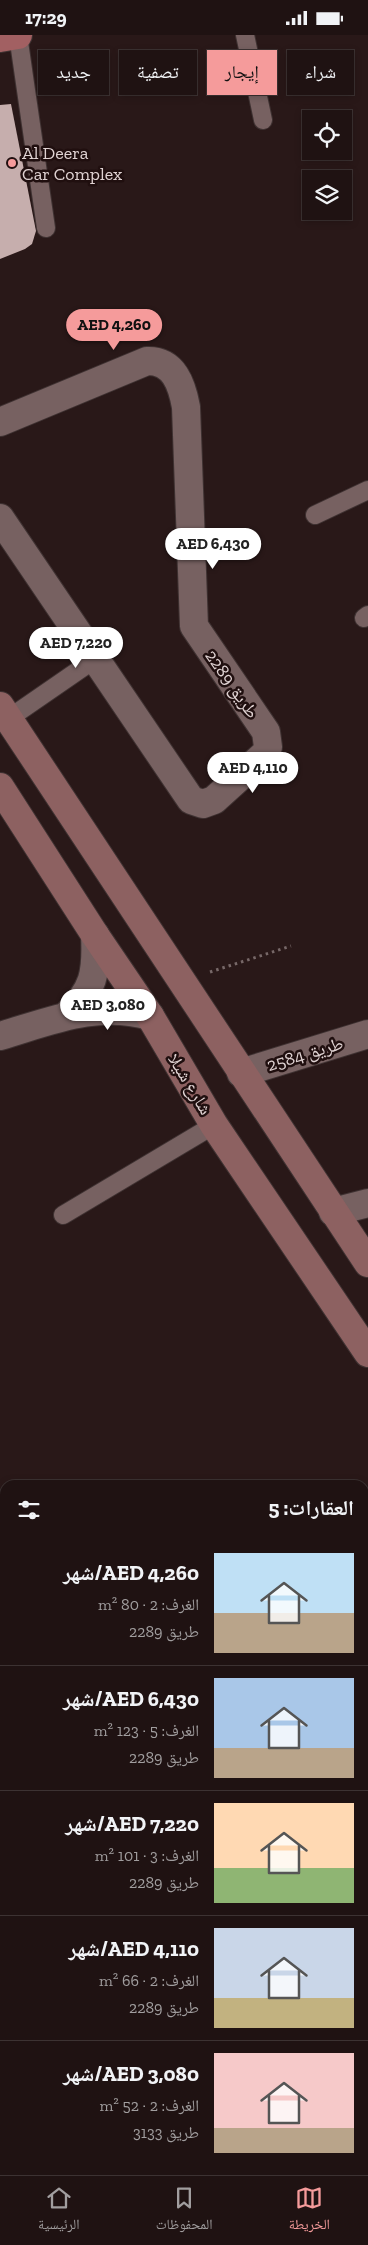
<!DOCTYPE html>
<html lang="ar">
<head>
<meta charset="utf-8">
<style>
	:root { --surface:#1f1212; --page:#2c2020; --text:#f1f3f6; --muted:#a19e9f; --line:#3c3232; --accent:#f59b9b }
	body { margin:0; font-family:"Zilla Slab","Noto Naskh Arabic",serif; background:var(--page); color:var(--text); direction:rtl; height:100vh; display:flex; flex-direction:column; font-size:19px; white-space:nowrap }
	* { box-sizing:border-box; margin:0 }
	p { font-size:16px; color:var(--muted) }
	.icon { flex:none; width:28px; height:28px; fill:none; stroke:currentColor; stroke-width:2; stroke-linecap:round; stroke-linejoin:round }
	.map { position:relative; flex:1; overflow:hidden; direction:ltr }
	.side { position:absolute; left:0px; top:1445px; width:369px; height:695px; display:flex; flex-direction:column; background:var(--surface); border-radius:15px 15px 0 0; box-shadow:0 2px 8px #0003,0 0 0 1px var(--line); direction:rtl }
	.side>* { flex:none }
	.top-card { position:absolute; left:15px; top:15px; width:339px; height:45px; direction:rtl; display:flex; gap:10px }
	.fabs { position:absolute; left:302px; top:75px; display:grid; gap:10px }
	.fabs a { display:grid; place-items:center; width:50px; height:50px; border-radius:0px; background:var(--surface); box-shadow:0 2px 8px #0003,0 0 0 1px var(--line); font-size:25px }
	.price { position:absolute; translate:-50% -42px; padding:0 11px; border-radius:18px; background:#fff; color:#222; font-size:16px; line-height:32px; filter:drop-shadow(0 1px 2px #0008) }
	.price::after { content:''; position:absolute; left:50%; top:30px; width:15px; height:11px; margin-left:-8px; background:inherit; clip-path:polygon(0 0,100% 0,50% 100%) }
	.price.on { background:var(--accent); color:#111 }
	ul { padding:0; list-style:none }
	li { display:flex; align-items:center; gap:15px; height:125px; padding:0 15px }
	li+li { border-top:1px solid var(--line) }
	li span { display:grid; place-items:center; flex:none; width:140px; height:100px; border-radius:0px; color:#555 }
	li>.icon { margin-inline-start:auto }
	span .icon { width:60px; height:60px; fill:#fffc; stroke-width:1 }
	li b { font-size:21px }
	h2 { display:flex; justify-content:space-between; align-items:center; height:60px; padding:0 15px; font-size:21px }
	.pill { padding:0 18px; border-radius:0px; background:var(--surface); box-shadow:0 2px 8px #0003,0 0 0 1px var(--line); font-size:18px; line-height:45px }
	.pill.on { background:var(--accent); color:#111 }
	.status { display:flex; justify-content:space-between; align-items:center; height:35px; padding:0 25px; background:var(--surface); direction:ltr }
	.status svg { height:14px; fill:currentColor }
	.tab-bar { display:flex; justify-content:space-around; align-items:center; height:70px; border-top:1px solid var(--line); background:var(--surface); font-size:14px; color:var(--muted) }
	.tab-bar a { display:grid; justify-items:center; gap:2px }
	.tab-bar .on { color:var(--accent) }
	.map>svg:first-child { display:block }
	.building { fill:#c6aead }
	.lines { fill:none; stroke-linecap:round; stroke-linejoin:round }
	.lane-casing { stroke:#3f3232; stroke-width:20 }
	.street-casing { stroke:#3f3232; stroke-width:30 }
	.secondary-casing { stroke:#3f3232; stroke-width:30 }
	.primary-casing { stroke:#3f3232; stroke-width:30 }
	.path { stroke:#776868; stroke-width:3; stroke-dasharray:2.5 4; stroke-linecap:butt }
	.lane { stroke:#776161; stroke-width:18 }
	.street { stroke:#776161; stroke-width:28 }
	.secondary { stroke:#8d6161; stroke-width:28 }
	.primary { stroke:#a26062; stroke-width:28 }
	.poi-dot { fill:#f59b9b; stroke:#200f0f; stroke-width:2 }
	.labels { text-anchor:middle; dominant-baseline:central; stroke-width:5; stroke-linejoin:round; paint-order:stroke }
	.poi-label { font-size:18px; fill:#e0d3d3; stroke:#200f0f; text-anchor:start }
	.street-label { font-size:18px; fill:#e0d3d3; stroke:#200f0f }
</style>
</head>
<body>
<div class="status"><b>17:29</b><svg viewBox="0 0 49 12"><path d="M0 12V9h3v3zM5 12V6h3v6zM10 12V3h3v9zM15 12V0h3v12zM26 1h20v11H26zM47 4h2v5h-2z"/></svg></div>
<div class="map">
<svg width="368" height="2140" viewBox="0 0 368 2140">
	<rect width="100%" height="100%" fill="#291818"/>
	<path class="building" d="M11,69L36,196L32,209L25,214L0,224V70Z"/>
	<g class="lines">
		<defs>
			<path id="lane" d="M18,0L46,193
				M245,0L263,85
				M315,480L368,455
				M364,583L368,580
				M8,684L95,624
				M63,1180L214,1090"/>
			<path id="street" d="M0,387L147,326C174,325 182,350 186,372L194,591L266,697L268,712L265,719L214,765L203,769L191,765L0,483
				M66,981C94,955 97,938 95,900
				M0,1001C51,986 96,966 150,981
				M241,1038L368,999
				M333,1177L368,1168
				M0,1562L5,1563
				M364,1608H368
				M0,1767H5
				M364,1898L368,1900
				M364,1930L368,1920
				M0,1986L5,1988
				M0,2103L5,2101
				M364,2128L368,2139
				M74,2135V2140
				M121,2140L138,2135"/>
			<path id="secondary" d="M0,671L368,1228
				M0,752L95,900L150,981L214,1090L368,1318"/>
			<path id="primary" d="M0,3L18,0"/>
		</defs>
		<use href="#lane" class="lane-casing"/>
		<use href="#street" class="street-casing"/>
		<use href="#secondary" class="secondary-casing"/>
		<use href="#primary" class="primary-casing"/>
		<path class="path" d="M210,937L291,911"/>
		<use href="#lane" class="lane"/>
		<use href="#street" class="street"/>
		<use href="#secondary" class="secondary"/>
		<use href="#primary" class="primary"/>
	</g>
	<circle class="poi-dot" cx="12" cy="128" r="5"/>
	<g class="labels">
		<g class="poi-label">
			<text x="22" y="118">Al Deera<tspan x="22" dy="21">Car Complex</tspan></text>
		</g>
		<g class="street-label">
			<text transform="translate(232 649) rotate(55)">طريق 2289</text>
			<text transform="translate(305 1019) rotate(-17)">طريق 2584</text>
			<text transform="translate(190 1049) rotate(59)">شارع شيلا</text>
		</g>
	</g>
</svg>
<div class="fabs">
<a><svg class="icon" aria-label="locate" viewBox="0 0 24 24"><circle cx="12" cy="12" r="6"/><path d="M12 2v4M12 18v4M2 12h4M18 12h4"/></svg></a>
<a><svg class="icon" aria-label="layers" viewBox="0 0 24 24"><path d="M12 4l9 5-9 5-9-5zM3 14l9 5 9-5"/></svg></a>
</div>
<b class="price on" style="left:114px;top:316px">AED 4,260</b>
<b class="price" style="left:213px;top:535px">AED 6,430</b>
<b class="price" style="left:76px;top:634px">AED 7,220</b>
<b class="price" style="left:253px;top:759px">AED 4,110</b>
<b class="price" style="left:108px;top:996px">AED 3,080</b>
<div class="top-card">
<a class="pill">شراء</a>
<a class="pill on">إيجار</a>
<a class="pill">تصفية</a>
<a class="pill">جديد</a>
</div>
<section class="side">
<h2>العقارات: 5<svg class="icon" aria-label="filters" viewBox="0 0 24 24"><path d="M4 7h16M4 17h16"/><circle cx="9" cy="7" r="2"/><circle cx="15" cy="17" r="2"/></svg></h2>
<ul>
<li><span style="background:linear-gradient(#bfe0f5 60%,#b9a48a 0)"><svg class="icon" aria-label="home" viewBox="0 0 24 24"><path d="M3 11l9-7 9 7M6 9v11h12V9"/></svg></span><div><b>AED 4,260/شهر</b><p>الغرف: 2 · 80 m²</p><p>طريق 2289</p></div></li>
<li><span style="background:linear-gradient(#a9c7e8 70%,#b9a48a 0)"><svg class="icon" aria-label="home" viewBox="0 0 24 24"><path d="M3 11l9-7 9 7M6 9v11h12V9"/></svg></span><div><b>AED 6,430/شهر</b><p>الغرف: 5 · 123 m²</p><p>طريق 2289</p></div></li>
<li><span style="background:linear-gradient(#ffd9b3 65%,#8fb573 0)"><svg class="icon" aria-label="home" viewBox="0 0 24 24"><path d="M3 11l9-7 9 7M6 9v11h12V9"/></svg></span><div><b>AED 7,220/شهر</b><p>الغرف: 3 · 101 m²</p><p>طريق 2289</p></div></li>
<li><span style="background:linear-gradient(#c9d6e8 70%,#c2b280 0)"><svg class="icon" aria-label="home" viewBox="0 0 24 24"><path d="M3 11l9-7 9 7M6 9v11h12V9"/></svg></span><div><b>AED 4,110/شهر</b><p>الغرف: 2 · 66 m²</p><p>طريق 2289</p></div></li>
<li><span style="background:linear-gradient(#f6c9c9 75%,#b9a48a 0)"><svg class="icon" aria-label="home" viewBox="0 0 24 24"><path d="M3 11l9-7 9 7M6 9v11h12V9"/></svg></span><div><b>AED 3,080/شهر</b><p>الغرف: 2 · 52 m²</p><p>طريق 3133</p></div></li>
</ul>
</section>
</div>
<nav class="tab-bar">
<a class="on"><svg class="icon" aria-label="map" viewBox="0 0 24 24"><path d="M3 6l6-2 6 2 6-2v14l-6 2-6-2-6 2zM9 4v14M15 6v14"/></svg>الخريطة</a>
<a><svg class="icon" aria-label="saved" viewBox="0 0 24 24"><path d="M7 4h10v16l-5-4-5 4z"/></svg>المحفوظات</a>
<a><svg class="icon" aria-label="home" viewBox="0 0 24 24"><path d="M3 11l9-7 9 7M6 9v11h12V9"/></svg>الرئيسية</a>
</nav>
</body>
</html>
